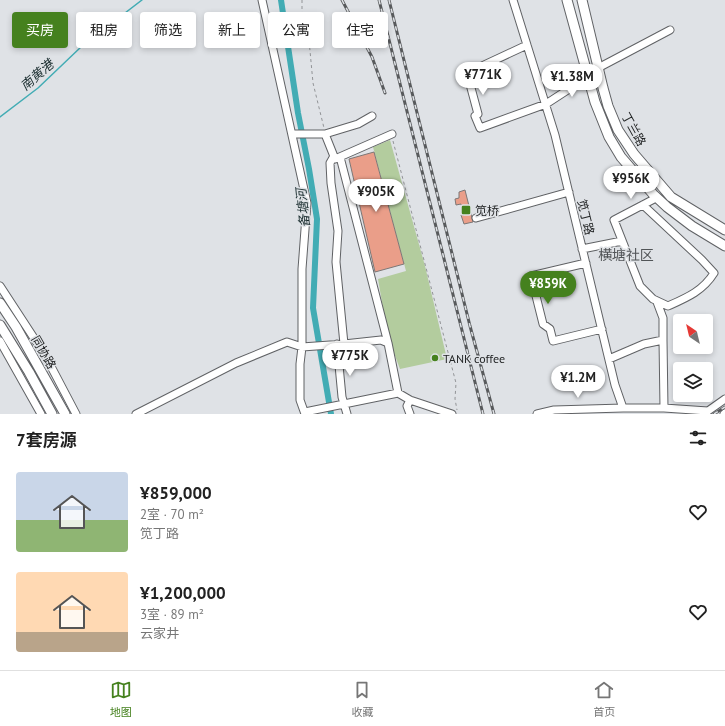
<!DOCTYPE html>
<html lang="zh">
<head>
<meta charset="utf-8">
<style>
	:root { --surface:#fff; --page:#f2f2f2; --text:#222; --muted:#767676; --line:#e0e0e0; --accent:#45811e }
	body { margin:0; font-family:"PT Sans","Noto Sans SC",sans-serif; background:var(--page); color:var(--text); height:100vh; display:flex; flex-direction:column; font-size:15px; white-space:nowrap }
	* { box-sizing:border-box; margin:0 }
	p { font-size:13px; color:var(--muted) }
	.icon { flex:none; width:22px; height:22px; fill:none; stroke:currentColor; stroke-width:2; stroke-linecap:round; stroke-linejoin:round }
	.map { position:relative; height:414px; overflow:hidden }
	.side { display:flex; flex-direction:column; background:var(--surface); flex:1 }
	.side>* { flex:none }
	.banner { position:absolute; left:12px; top:12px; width:400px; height:36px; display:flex; gap:8px }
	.needle { width:26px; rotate:325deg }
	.tools { position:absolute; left:673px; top:314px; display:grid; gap:8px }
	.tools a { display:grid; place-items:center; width:40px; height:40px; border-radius:4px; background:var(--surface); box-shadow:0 2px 6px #0003; font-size:20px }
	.price { position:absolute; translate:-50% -34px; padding:0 9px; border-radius:14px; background:#fff; color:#222; font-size:13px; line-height:26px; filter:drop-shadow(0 1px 2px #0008) }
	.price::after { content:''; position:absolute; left:50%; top:24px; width:12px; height:9px; margin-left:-6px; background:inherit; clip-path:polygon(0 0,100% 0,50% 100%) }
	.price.on { background:var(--accent); color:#fff }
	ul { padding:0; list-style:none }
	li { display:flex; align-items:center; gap:12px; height:100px; padding:0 16px }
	li span { display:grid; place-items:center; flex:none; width:112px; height:80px; border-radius:4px; color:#555 }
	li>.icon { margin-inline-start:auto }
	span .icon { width:48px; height:48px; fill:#fffc; stroke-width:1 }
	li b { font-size:17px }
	h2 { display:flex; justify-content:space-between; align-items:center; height:48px; padding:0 16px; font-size:17px }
	.pill { padding:0 14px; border-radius:4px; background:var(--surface); box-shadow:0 2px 6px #0003; font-size:14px; line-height:36px }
	.pill.on { background:var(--accent); color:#fff }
	.tabs { display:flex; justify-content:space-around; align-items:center; height:56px; border-top:1px solid var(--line); background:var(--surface); font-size:11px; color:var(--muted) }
	.tabs a { display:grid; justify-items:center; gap:2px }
	.tabs .on { color:var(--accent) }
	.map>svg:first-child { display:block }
	.green { fill:#b3cc9e }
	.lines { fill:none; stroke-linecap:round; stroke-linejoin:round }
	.stream { stroke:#42acb4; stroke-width:1.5 }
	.canal { stroke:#42acb4; stroke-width:6 }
	.building { fill:#ea9e89; stroke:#7c7776 }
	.minor-casing { stroke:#606265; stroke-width:9 }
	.major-casing { stroke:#606265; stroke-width:11 }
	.path { stroke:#929497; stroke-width:1; stroke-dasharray:3 3; stroke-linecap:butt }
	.minor { stroke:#fff; stroke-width:7 }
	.major { stroke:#fff; stroke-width:9 }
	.rail-casing { stroke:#585a5c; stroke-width:3 }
	.rail { stroke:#dfe2e6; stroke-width:1.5; stroke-dasharray:4.5; stroke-linecap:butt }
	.poi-dot { fill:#45811e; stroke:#dfe2e6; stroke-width:1.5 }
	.labels { text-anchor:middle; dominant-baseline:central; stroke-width:3; stroke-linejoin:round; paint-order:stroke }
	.street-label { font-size:12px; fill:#222425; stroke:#dfe2e6 }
	.poi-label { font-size:12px; fill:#222425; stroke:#dfe2e6; text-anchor:start }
	.water-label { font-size:13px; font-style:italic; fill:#1a2d2f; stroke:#dfe2e6 }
	.quarter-label { font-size:14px; fill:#515457; stroke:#dfe2e6 }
</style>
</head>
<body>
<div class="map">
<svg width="725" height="414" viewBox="0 0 725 414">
	<rect width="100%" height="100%" fill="#dfe2e6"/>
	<path class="green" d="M390,140L425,266L447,359L400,369L388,337L378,279L406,271L373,147Z"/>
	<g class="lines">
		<path class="stream" d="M0,117L38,88L82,46L142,0"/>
		<path class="canal" d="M281,0L298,113L309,169L317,219L313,308L331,414"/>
	</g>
	<path class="building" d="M374,152L404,264L375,272L349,159Z
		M465,190L473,222L464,224L461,215H464L461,204L456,205L455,199L459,198V192Z"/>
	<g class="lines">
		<defs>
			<path id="minor" d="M262,0L307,203L302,269V347L300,364V400L305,414
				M513,0L555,135L615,385L623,408H664L708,411L725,399
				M527,45L467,73L478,114L475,116L480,128L546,104L589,76
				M598,68L670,30
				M293,134H325L358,124L372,116
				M325,134L335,159L392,134
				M334,156L330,163L331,183L338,231L336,262L344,344
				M340,157L388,343
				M643,205L702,260L714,273C703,291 686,298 668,306L653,299L640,286L614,220L656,198
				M476,218L569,192
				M582,249L622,241
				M586,263L531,276L543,324L550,329L553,341L602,329
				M0,286L45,355L76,414
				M657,302L663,318V340
				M0,341L41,414
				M337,344L342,397L347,414
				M609,359L644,344L663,340L664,408
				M305,412L398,393L410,400L452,414
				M136,414L236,363L287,342L302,347L344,344L381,340L388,343L398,393
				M410,414L407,406L410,400
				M537,414L554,410L623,408
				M724,414L725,413"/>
			<path id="major" d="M567,0L595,102L609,137L621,157L653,194L667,207L692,226L725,246
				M582,0L603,88L608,106L618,130L634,154L671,197L725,230
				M0,303L16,327L65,414
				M0,325L29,372L52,414"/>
		</defs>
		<use href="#minor" class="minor-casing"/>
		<use href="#major" class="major-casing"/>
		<path class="path" d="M302,0V11L309,40L313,83L324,128
			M393,141L456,383L455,399L457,410"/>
		<use href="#minor" class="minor"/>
		<use href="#major" class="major"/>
		<defs>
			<path id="rail" d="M342,0L372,57L385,93
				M379,0L483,414
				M389,0L470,326L494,414
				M714,414L725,407"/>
		</defs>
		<use href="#rail" class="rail-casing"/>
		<use href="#rail" class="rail"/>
	</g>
	<g class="poi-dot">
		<rect x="461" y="205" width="10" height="10" rx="2"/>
		<circle cx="435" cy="358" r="4"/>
	</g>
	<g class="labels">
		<g class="street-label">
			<text transform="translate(634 129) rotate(61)">丁兰路</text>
			<text transform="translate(586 217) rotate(76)">笕丁路</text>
			<text transform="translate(44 352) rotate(60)">同协路</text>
		</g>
		<g class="poi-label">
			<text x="475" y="210">笕桥</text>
			<text x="443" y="358">TANK coffee</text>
		</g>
		<g class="water-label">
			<text transform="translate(37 75) rotate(-41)">南黄港</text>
			<text transform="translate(303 208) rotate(-96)">备塘河</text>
		</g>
		<g class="quarter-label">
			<text x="626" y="255">横塘社区</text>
		</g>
	</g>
</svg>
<div class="tools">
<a><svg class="needle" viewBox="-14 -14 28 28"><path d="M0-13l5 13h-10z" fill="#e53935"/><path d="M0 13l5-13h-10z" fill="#767676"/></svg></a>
<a><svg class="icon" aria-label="layers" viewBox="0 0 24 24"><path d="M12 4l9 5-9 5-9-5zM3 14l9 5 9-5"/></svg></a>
</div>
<b class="price" style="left:483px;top:96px">¥771K</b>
<b class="price" style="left:572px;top:98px">¥1.38M</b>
<b class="price" style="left:631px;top:200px">¥956K</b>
<b class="price" style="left:376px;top:213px">¥905K</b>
<b class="price on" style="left:548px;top:305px">¥859K</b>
<b class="price" style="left:350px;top:377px">¥775K</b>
<b class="price" style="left:578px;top:399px">¥1.2M</b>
<div class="banner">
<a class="pill on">买房</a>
<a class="pill">租房</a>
<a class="pill">筛选</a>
<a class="pill">新上</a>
<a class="pill">公寓</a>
<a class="pill">住宅</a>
</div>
</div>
<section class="side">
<h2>7套房源<svg class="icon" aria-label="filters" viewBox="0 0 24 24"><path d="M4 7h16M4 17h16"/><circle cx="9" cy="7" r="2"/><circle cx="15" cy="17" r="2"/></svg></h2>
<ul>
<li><span style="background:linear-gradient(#c9d6e8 60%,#8fb573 0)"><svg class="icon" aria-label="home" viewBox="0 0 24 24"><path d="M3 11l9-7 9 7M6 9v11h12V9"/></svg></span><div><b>¥859,000</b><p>2室 · 70 m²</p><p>笕丁路</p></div><svg class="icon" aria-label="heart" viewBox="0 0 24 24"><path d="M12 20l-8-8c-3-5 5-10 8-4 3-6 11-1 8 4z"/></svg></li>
<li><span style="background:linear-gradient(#ffd9b3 75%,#b9a48a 0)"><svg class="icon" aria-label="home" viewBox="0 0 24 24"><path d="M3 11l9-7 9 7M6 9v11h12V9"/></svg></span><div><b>¥1,200,000</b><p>3室 · 89 m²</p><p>云家井</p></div><svg class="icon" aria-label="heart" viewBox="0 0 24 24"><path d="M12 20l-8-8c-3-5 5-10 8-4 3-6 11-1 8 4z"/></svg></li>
</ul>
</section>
<nav class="tabs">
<a class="on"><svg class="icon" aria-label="map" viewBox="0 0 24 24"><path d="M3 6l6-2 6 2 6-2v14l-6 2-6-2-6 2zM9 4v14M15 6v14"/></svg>地图</a>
<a><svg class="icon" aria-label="saved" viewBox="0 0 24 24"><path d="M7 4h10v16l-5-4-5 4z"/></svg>收藏</a>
<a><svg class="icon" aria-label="home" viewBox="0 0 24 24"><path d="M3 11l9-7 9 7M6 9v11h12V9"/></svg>首页</a>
</nav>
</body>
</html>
